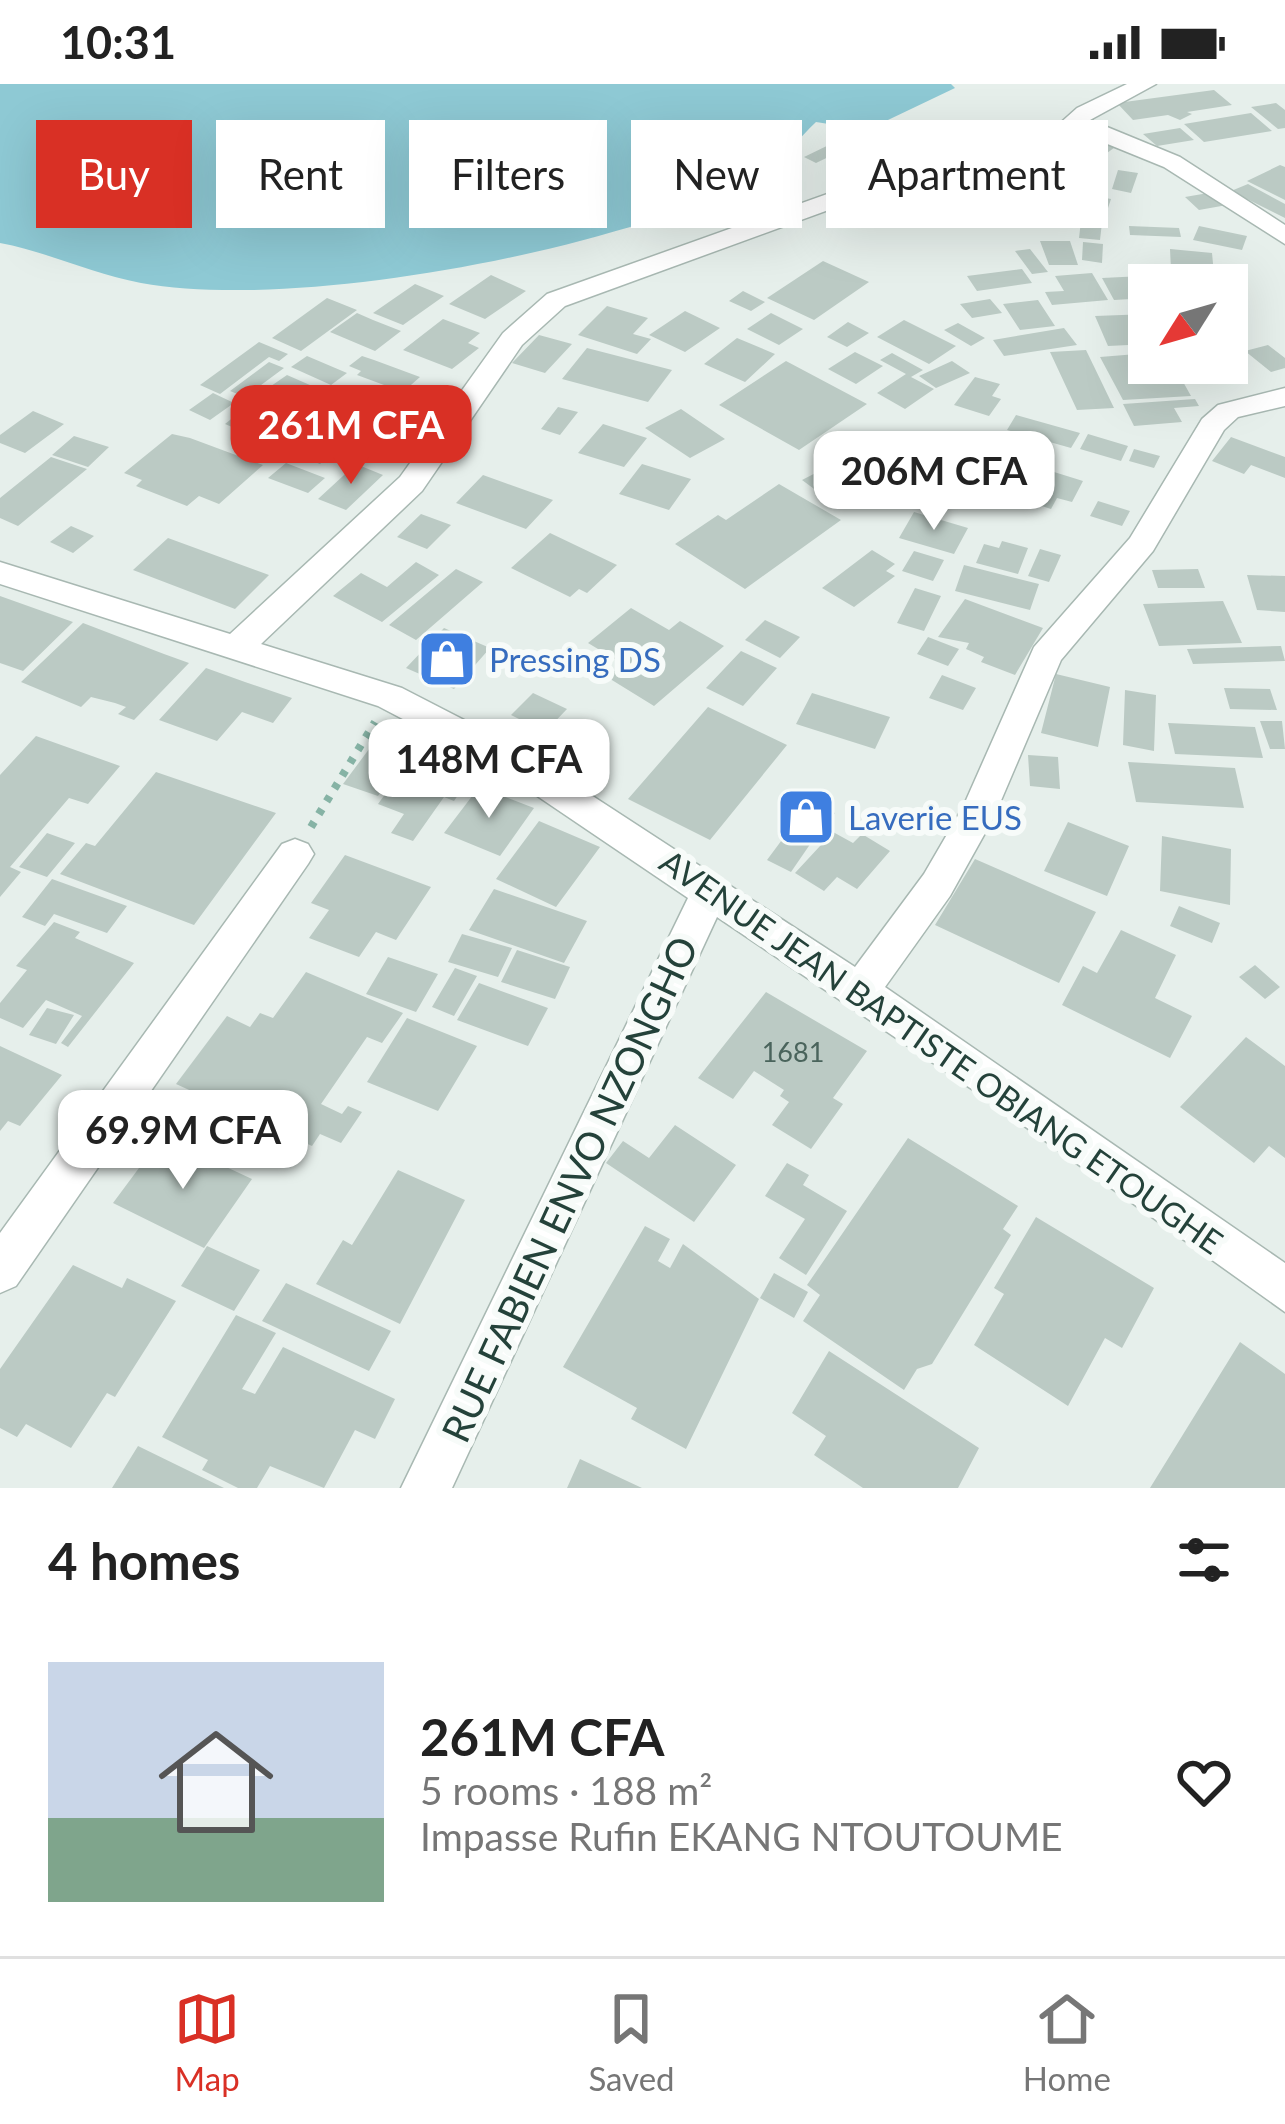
<!DOCTYPE html>
<html lang="en">
<head>
<meta charset="utf-8">
<style>
	:root { --surface:#fff; --page:#f2f2f2; --text:#222; --muted:#767676; --line:#e0e0e0; --accent:#d93025 }
	body { margin:0; font-family:Lato,sans-serif; background:var(--page); color:var(--text); height:100vh; display:flex; flex-direction:column; font-size:45px; white-space:nowrap }
	* { box-sizing:border-box; margin:0 }
	p { font-size:39px; color:var(--muted) }
	.icon { flex:none; width:66px; height:66px; fill:none; stroke:currentColor; stroke-width:2; stroke-linecap:round; stroke-linejoin:round }
	.map { position:relative; height:1404px; overflow:hidden }
	.panel { display:flex; flex-direction:column; background:var(--surface); flex:1 }
	.panel>* { flex:none }
	.guide { position:absolute; left:36px; top:36px; width:1215px; height:108px; display:flex; gap:24px }
	.needle { width:78px; rotate:233deg }
	.buttons { position:absolute; left:1128px; top:180px; display:grid; gap:24px }
	.buttons a { display:grid; place-items:center; width:120px; height:120px; border-radius:0px; background:var(--surface); box-shadow:0 12px 48px #0002; font-size:60px }
	.price { position:absolute; translate:-50% -102px; padding:0 27px; border-radius:24px; background:#fff; color:#222; font-size:39px; line-height:78px; filter:drop-shadow(0 3px 6px #0008) }
	.price::after { content:''; position:absolute; left:50%; top:72px; width:36px; height:27px; margin-left:-18px; background:inherit; clip-path:polygon(0 0,100% 0,50% 100%) }
	.price.on { background:var(--accent); color:#fff }
	ul { padding:0; list-style:none }
	li { display:flex; align-items:center; gap:36px; height:300px; padding:0 48px }
	li span { display:grid; place-items:center; flex:none; width:336px; height:240px; border-radius:0px; color:#555 }
	li>.icon { margin-inline-start:auto }
	span .icon { width:144px; height:144px; fill:#fffc; stroke-width:1 }
	li b { font-size:51px }
	h2 { display:flex; justify-content:space-between; align-items:center; height:144px; padding:0 48px; font-size:51px }
	.pill { padding:0 42px; border-radius:0px; background:var(--surface); box-shadow:0 12px 48px #0002; font-size:42px; line-height:108px }
	.pill.on { background:var(--accent); color:#fff }
	.status { display:flex; justify-content:space-between; align-items:center; height:84px; padding:0 60px; background:var(--surface); direction:ltr }
	.status svg { height:33px; fill:currentColor }
	.tabs { display:flex; justify-content:space-around; align-items:center; height:168px; border-top:3px solid var(--line); background:var(--surface); font-size:33px; color:var(--muted) }
	.tabs a { display:grid; justify-items:center; gap:6px }
	.tabs .on { color:var(--accent) }
	.map>svg:first-child { display:block }
	.water { fill:#8ec9d4 }
	.building { fill:#bbcac4 }
	.lines { fill:none; stroke-linecap:round; stroke-linejoin:round }
	.minor-casing { stroke:#a8b8b2; stroke-width:3 }
	.path { stroke:#86b3a5; stroke-width:8; stroke-dasharray:6 9; stroke-linecap:butt }
	.minor { fill:#fff; fill-rule:evenodd }
	.labels { text-anchor:middle; dominant-baseline:central; stroke-width:12; stroke-linejoin:round; paint-order:stroke }
	.number-label { font-size:27px; fill:#4a645c }
	.shop-label { font-size:33px; fill:#366cbe; stroke:#f7fbf9; text-anchor:start }
	.street-label { font-size:33px; fill:#24423a; stroke:#f7fbf9 }
	.near-street-label { font-size:39px; fill:#24423a; stroke:#f7fbf9 }
</style>
</head>
<body>
<div class="status"><b>10:31</b><svg viewBox="0 0 49 12"><path d="M0 12V9h3v3zM5 12V6h3v6zM10 12V3h3v9zM15 12V0h3v12zM26 1h20v11H26zM47 4h2v5h-2z"/></svg></div>
<div class="map">
<svg width="1285" height="1404" viewBox="0 0 1285 1404">
	<rect width="100%" height="100%" fill="#e6efeb"/>
	<path class="water" d="M0,0H951L955,4L867,46L816,38C796,57 773,87 748,99C602,168 300,227 141,199C93,190 48,168 0,159Z"/>
	<path class="building" d="M1214,6L1232,21L1187,28L1192,30L1180,36L1168,31L1133,36L1117,19Z
		M1276,19L1285,26V44L1278,45L1251,23Z
		M1251,29L1272,47L1204,58L1184,40Z
		M1180,44L1194,56L1157,62L1143,50Z
		M1091,50L1118,61L1096,77L1067,66Z
		M835,58L847,64L816,79L804,73Z
		M1032,70L1063,75L1044,122L993,112L997,106L1015,109L994,103L1002,86L1023,90Z
		M1280,81L1285,83V116L1247,97Z
		M1118,86L1138,89L1131,109L1112,105Z
		M960,93L1004,120L961,137L949,130L917,144L885,124Z
		M1248,100L1285,120V134L1231,107Z
		M1214,108L1227,121L1199,126L1185,113Z
		M1079,109L1111,115L1107,127L1075,121Z
		M1082,128L1103,130L1100,156L1079,154Z
		M1129,142L1179,144L1181,153L1130,151Z
		M1199,142L1247,152L1242,166L1193,156Z
		M1040,157H1070L1078,181H1049Z
		M1083,158L1103,160L1102,179L1082,176Z
		M1030,165L1048,188L1032,190L1015,167Z
		M1170,165L1212,169L1214,190L1171,186Z
		M823,177L869,198L814,236L767,214Z
		M1022,185L1032,199L977,207L967,192Z
		M1092,189L1108,216L1052,221L1045,208L1064,207L1055,192Z
		M491,191L526,207L485,235L449,220Z
		M1143,192L1149,214L1114,216L1102,194Z
		M415,200L444,212L403,241L373,229Z
		M743,207L765,218L751,227L729,217Z
		M327,214L357,226L301,267L272,254Z
		M990,215L1002,229L972,234L960,220Z
		M1038,216L1055,242L1020,246L1003,220Z
		M607,222L648,234L633,250L651,255L637,270L578,251Z
		M685,227L720,244L685,268L649,251Z
		M357,229L373,236L401,247L375,267L330,248Z
		M771,229L803,245L779,261L747,245Z
		M1149,230V260L1108,262L1095,232Z
		M443,235L480,249L468,259L479,264L452,285L403,266Z
		M904,236L956,262L929,280L877,253Z
		M848,238L869,249L847,263L827,253Z
		M958,239L985,254L971,262L944,246Z
		M1064,244L1077,261L1004,272L993,256Z
		M539,251L572,260L545,289L512,279Z
		M737,254L775,270L745,298L704,280Z
		M259,258L288,270L279,277L269,273L220,310L200,301Z
		M1268,261L1285,274V284L1271,288L1245,267Z
		M587,264L672,286L648,318L562,295Z
		M1086,266L1101,297L1114,324L1077,326L1050,268Z
		M855,268L883,282L856,300L828,285Z
		M892,269L923,286L911,293L934,305L905,325L877,309L906,290L880,276Z
		M1149,269V279L1177,287L1191,312L1123,316L1100,273Z
		M307,272L347,289L331,301L291,283Z
		M362,272L374,276L420,293L403,308L357,291L361,287L349,282Z
		M786,277L867,320L799,366L719,321Z
		M952,277L970,289L936,304L919,292Z
		M269,278L284,284L245,313L230,307Z
		M287,291L335,312L288,347L239,324Z
		M975,293L1000,300L992,312L1001,315L989,332L954,321Z
		M381,305L402,311L378,336L357,329Z
		M213,309L234,319L210,336L189,326Z
		M1195,315L1199,322L1174,324L1182,338L1134,342L1123,320Z
		M411,320L429,326L413,342L395,336Z
		M558,323L578,328L560,351L541,345Z
		M681,325L725,355L690,374L645,344Z
		M33,327L64,340L25,369L0,359V351Z
		M1016,331L1080,349L1071,364L1007,346Z
		M235,332L278,349L268,358L225,340Z
		M603,340L647,354L624,383L578,369Z
		M172,350L190,354L263,381L219,420L199,412L187,422L136,402L142,396L124,389Z
		M1088,350L1128,362L1121,377L1080,365Z
		M74,352L109,363L88,383L52,371Z
		M358,353L384,361L366,379L341,370Z
		M1231,353L1285,373V394L1251,381L1244,390L1212,377Z
		M306,354L337,365L320,380L289,368Z
		M1134,365L1160,372L1154,384L1129,377Z
		M51,373L87,385L18,442L0,434V414Z
		M286,379L325,394L308,409L268,394Z
		M835,379L854,393L821,410L802,396Z
		M356,380L383,391L346,426L318,415Z
		M642,380L691,395L669,426L619,410Z
		M1038,383L1083,397L1072,418L1057,414L1051,425L1020,415Z
		M483,391L553,416L526,445L456,419Z
		M779,400L841,436L745,505L675,460L718,431L726,436Z
		M1098,417L1130,427L1122,442L1090,432Z
		M914,428L968,444L954,470L899,454Z
		M421,430L451,441L427,465L397,453Z
		M71,442L94,452L73,469L50,458Z
		M550,449L617,481L587,509L579,505L570,513L511,484Z
		M168,454L269,491L235,525L133,486Z
		M1002,457L1028,464L1018,490L976,479L984,460L999,464Z
		M1040,465L1061,471L1049,498L1028,492Z
		M872,466L895,480L886,487L895,492L854,523L822,504Z
		M914,467L944,476L933,497L902,487Z
		M416,478L439,491L382,538L333,512L361,489L387,503Z
		M964,481L1039,500L1030,526L955,507Z
		M456,485L483,498L416,556L389,541Z
		M1198,485L1205,504H1158L1152,486Z
		M1247,491L1285,492V528L1257,526Z
		M915,504L941,512L924,547L897,539Z
		M0,512L73,538L23,587L0,579Z
		M965,515L1043,544L1015,591L981,578L984,573L966,565L969,559L938,553Z
		M1223,517L1242,559L1159,562L1143,520Z
		M631,524L669,546L680,537L724,562L654,622L607,593L623,580L588,559Z
		M765,536L800,553L780,574L745,556Z
		M83,539L164,570L189,579L134,636L118,630L126,623L115,619L91,613L81,623L21,598Z
		M444,544L490,564L454,605L406,584Z
		M928,553L959,565L948,582L917,570Z
		M1281,562L1285,577L1193,580L1187,565Z
		M741,567L777,584L743,622L706,604Z
		M206,584L245,598L292,614L273,639L242,628L217,657L159,636Z
		M1056,590L1110,603L1098,663L1041,649Z
		M942,591L976,604L963,626L929,614Z
		M1224,604L1270,605L1277,626L1230,625Z
		M1125,606L1156,611L1154,667L1123,661Z
		M533,609L567,625L545,648L511,631Z
		M812,609L890,633L875,665L796,640Z
		M708,623L787,661L710,756L628,715Z
		M1260,637H1282L1285,665H1270Z
		M1168,639L1255,643L1263,674L1175,670Z
		M387,641L420,652L378,712L343,700Z
		M36,652L120,682L88,720L69,714L10,783L21,788L0,813V691Z
		M417,666L475,686L454,717L444,713L413,757L391,749L404,730L378,720Z
		M1028,671L1058,673L1060,705L1030,702Z
		M1128,678L1235,684L1244,724L1136,718Z
		M156,688L276,729L194,841L60,790L86,759L95,762Z
		M479,703L534,724L500,772L444,749Z
		M805,715L835,729L823,746L793,732Z
		M539,737L600,763L556,823L496,795Z
		M1068,738L1129,762L1107,812L1044,787Z
		M790,745L813,756L791,788L767,776Z
		M833,748L853,759L862,750L890,767L857,805L837,793L824,807L795,789Z
		M47,749L75,759L47,793L19,783Z
		M1162,752L1231,765L1230,821L1160,807Z
		M345,771L431,803L396,856L376,848L359,873L309,854L329,826L311,819Z
		M975,775L1096,828L1059,899L935,841Z
		M52,795L127,822L107,849L54,830L45,842L22,833Z
		M494,805L587,837L564,879L469,846Z
		M1179,822L1220,839L1212,859L1170,842Z
		M54,838L80,848L75,854L134,879L68,963L61,959L82,932L46,916L23,944L0,934V919L27,886L16,882Z
		M1121,846L1176,871L1155,914L1192,932L1170,974L1062,921L1083,882L1097,889Z
		M462,850L512,864L498,893L448,878Z
		M517,866L570,883L555,915L501,898Z
		M388,873L438,890L416,928L366,910Z
		M1255,881L1280,903L1265,915L1239,893Z
		M455,884L477,892L454,932L432,923Z
		M306,888L403,929L382,959L367,953L321,1020L342,1030L348,1022L362,1028L341,1059L320,1050L312,1062L176,1000L227,932L250,943L260,929L273,934Z
		M479,899L548,924L528,962L457,936Z
		M766,908L867,967L833,1014L843,1020L811,1065L772,1041L789,1018L780,1012L784,1006L754,987L733,1015L698,994Z
		M47,924L74,931L56,960L29,951Z
		M407,934L477,962L438,1027L367,998Z
		M1246,953L1285,982V1074L1269,1062L1254,1079L1180,1023Z
		M0,962L62,991L20,1042L8,1037L0,1047Z
		M675,1041L736,1081L694,1138L606,1079L623,1057L649,1074Z
		M162,1053L252,1095L204,1164L113,1119Z
		M908,1054L1018,1122L1003,1145L1011,1151L932,1280L917,1285L904,1306L803,1237L820,1211L807,1201Z
		M787,1079L809,1091L803,1101L847,1127L806,1191L779,1174L805,1135L765,1112Z
		M398,1086L465,1116L400,1240L316,1200L343,1156L352,1161Z
		M1036,1133L1154,1204L1122,1264L1105,1254L1068,1322L974,1261L1004,1210L994,1204Z
		M645,1142L670,1155L658,1177L670,1184L683,1160L759,1215L686,1365L631,1335L637,1324L563,1283Z
		M207,1162L260,1186L234,1227L181,1202Z
		M73,1181L122,1204L127,1194L176,1217L115,1313L107,1309L71,1364L26,1340L17,1353L0,1344V1285Z
		M774,1189L808,1208L794,1234L760,1214Z
		M286,1199L391,1247L369,1287L262,1237Z
		M236,1231L276,1249L242,1305L255,1310L283,1263L395,1315L375,1355L355,1346L324,1404L270,1382L257,1404H238L202,1386L208,1376L162,1353Z
		M1240,1258L1285,1290V1404H1150Z
		M829,1267L979,1364L958,1404H863L814,1371L826,1352L792,1329Z
		M138,1362L224,1404H112Z
		M580,1375L642,1404H567Z"/>
	<g class="lines">
		<defs>
			<path id="minor" d="M1127,0H1156L1090,36L1180,73L1285,141V160L1164,83L1078,48L1064,60L971,74L565,222L522,261L422,407L261,560L402,604L522,666L855,883L924,790L963,723L1034,563L1130,454L1202,335L1218,321L1285,304V322L1238,333L1224,346L1153,467L1061,576L994,733L950,812L885,903L1285,1179V1228L985,1014L717,833L452,1404H401L688,814L496,684L378,622L0,500V478L230,550L400,393L503,249L547,210L959,63L1049,49L1077,24Z
				M295,755L308,760L314,770L308,780L16,1202L0,1209V1149L282,760Z"/>
		</defs>
		<use href="#minor" class="minor-casing"/>
		<path class="path" d="M311,743L375,638"/>
		<use href="#minor" class="minor"/>
	</g>
	<defs>
		<symbol id="shop-square" viewBox="-11 -11 22 22"><rect x="-9" y="-9" width="18" height="18" rx="4" fill="#3f7fe0" stroke="#f7fbf9"/><path d="M-5-2.5h2.3a2.7 3.5 0 0 1 5.4 0H5L5.5 6h-11ZM-1.5-2.5h3a1.5 2.3 0 0 0-3 0Z" fill="#fff"/></symbol>
	</defs>
	<g fill-rule="evenodd">
		<use href="#shop-square" x="414" y="542" width="66" height="66"/>
		<use href="#shop-square" x="773" y="700" width="66" height="66"/>
	</g>
	<g class="labels">
		<g class="number-label">
			<text x="793" y="967">1681</text>
		</g>
		<g class="shop-label">
			<text x="489" y="575">Pressing DS</text>
			<text x="848" y="733">Laverie EUS</text>
		</g>
		<g class="street-label">
			<text transform="translate(942 967) rotate(35)">AVENUE JEAN BAPTISTE OBIANG ETOUGHE</text>
		</g>
		<g class="near-street-label">
			<text transform="translate(569 1105) rotate(-65)">RUE FABIEN ENVO NZONGHO</text>
		</g>
	</g>
</svg>
<div class="buttons">
<a><svg class="needle" viewBox="-14 -14 28 28"><path d="M0-13l5 13h-10z" fill="#e53935"/><path d="M0 13l5-13h-10z" fill="#767676"/></svg></a>
</div>
<b class="price on" style="left:351px;top:403px">261M CFA</b>
<b class="price" style="left:934px;top:449px">206M CFA</b>
<b class="price" style="left:489px;top:737px">148M CFA</b>
<b class="price" style="left:183px;top:1108px">69.9M CFA</b>
<div class="guide">
<a class="pill on">Buy</a>
<a class="pill">Rent</a>
<a class="pill">Filters</a>
<a class="pill">New</a>
<a class="pill">Apartment</a>
</div>
</div>
<section class="panel">
<h2>4 homes<svg class="icon" aria-label="filters" viewBox="0 0 24 24"><path d="M4 7h16M4 17h16"/><circle cx="9" cy="7" r="2"/><circle cx="15" cy="17" r="2"/></svg></h2>
<ul>
<li><span style="background:linear-gradient(#c9d6e8 65%,#7fa58c 0)"><svg class="icon" aria-label="home" viewBox="0 0 24 24"><path d="M3 11l9-7 9 7M6 9v11h12V9"/></svg></span><div><b>261M CFA</b><p>5 rooms · 188 m²</p><p>Impasse Rufin EKANG NTOUTOUME</p></div><svg class="icon" aria-label="heart" viewBox="0 0 24 24"><path d="M12 20l-8-8c-3-5 5-10 8-4 3-6 11-1 8 4z"/></svg></li>
</ul>
</section>
<nav class="tabs">
<a class="on"><svg class="icon" aria-label="map" viewBox="0 0 24 24"><path d="M3 6l6-2 6 2 6-2v14l-6 2-6-2-6 2zM9 4v14M15 6v14"/></svg>Map</a>
<a><svg class="icon" aria-label="saved" viewBox="0 0 24 24"><path d="M7 4h10v16l-5-4-5 4z"/></svg>Saved</a>
<a><svg class="icon" aria-label="home" viewBox="0 0 24 24"><path d="M3 11l9-7 9 7M6 9v11h12V9"/></svg>Home</a>
</nav>
</body>
</html>
